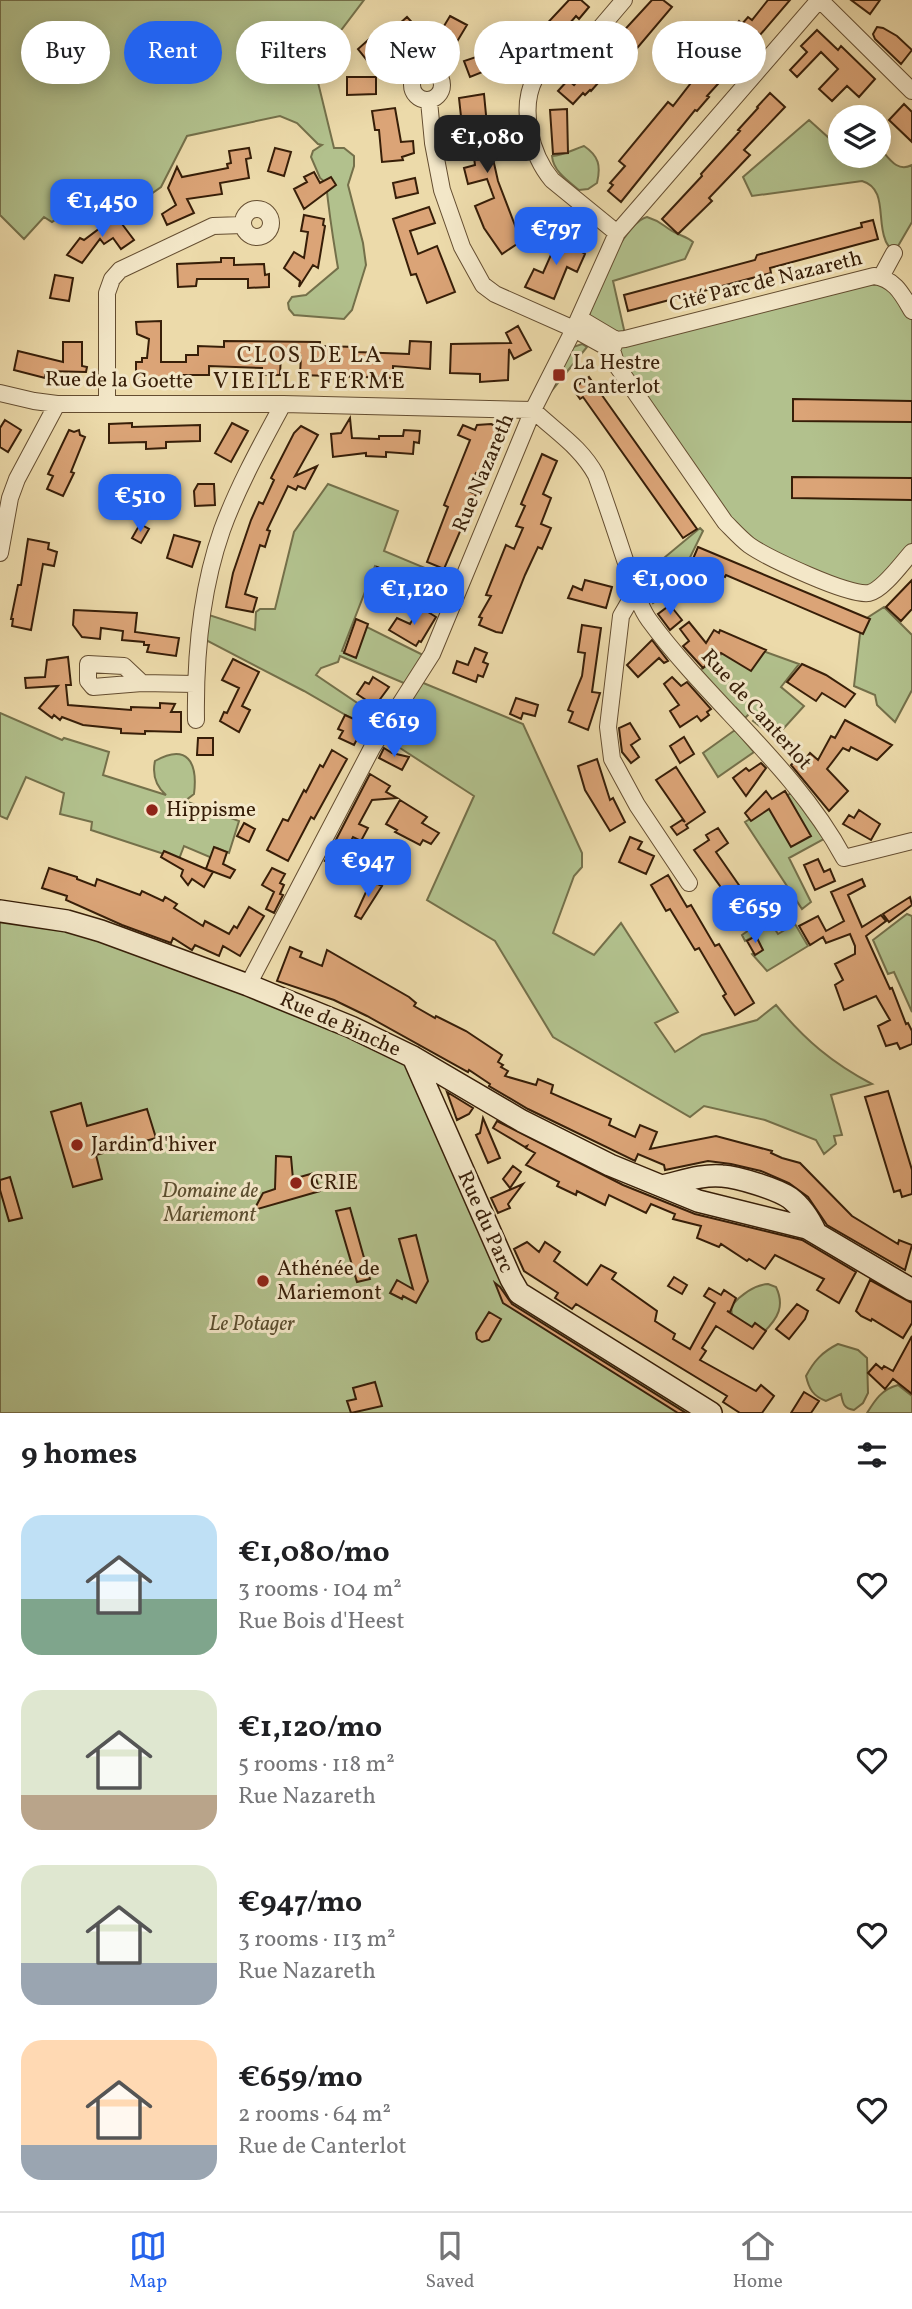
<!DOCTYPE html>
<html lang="en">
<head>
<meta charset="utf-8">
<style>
	:root { --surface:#fff; --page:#f6f6f6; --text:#202124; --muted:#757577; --line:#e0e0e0; --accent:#2563eb }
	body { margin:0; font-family:Vollkorn,serif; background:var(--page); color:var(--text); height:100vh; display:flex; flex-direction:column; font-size:26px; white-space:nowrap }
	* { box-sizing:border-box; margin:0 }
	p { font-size:23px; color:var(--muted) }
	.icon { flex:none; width:38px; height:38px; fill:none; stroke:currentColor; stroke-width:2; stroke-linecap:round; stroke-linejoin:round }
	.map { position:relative; height:1413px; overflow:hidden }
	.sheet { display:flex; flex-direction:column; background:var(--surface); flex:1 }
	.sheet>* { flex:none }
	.banner { position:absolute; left:21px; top:21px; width:872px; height:63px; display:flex; gap:14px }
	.controls { position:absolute; left:828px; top:105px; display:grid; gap:14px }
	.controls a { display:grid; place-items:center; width:63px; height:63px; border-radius:50%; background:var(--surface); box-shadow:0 4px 18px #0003; font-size:35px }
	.price { position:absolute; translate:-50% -60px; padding:0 16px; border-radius:14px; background:var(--accent); color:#fff; font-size:23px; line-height:46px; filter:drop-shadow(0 2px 4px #0008) }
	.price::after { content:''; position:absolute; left:50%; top:42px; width:21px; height:16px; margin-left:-10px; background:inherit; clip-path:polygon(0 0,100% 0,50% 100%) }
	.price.current { background:#222; color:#fff }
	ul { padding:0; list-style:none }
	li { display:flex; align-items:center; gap:21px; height:175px; padding:0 21px }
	li span { display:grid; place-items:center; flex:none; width:196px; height:140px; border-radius:21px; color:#555 }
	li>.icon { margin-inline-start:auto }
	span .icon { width:84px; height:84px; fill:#fffc; stroke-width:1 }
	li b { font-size:30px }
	h2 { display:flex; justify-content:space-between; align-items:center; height:84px; padding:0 21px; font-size:30px }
	.chip { padding:0 24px; border-radius:32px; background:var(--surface); box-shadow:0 4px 18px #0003; font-size:24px; line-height:63px }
	.chip.current { background:var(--accent); color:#fff }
	.tab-bar { display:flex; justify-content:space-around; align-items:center; height:98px; border-top:2px solid var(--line); background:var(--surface); font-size:19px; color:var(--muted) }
	.tab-bar a { display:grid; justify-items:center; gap:4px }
	.tab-bar .current { color:var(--accent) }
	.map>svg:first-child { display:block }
	.green { fill:#b2c18d; stroke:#74704a; stroke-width:2; fill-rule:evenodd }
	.building { fill:#dba477; stroke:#371e08; stroke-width:2 }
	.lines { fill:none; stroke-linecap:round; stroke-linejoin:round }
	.street-casing { stroke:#644d30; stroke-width:18 }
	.secondary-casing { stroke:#371e08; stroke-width:24 }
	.street { stroke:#f3e7c8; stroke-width:16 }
	.secondary { stroke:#f3e7c8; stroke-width:21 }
	.poi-dot { fill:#8f2418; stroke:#f3e7c8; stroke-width:2.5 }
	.labels { text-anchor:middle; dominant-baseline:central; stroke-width:6; stroke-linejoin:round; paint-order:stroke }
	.street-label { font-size:21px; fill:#371e08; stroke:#f3e7c8 }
	.poi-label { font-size:21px; fill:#371e08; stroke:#f3e7c8; text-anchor:start }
	.park-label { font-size:21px; font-style:italic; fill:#5c4f30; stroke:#f3e7c8 }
	.neighbourhood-label { font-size:23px; letter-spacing:2px; fill:#371e08; stroke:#f3e7c8 }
</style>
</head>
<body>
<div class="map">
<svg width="912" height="1413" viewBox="0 0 912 1413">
	<rect width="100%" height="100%" fill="#ecdaaa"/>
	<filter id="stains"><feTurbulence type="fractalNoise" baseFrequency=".00286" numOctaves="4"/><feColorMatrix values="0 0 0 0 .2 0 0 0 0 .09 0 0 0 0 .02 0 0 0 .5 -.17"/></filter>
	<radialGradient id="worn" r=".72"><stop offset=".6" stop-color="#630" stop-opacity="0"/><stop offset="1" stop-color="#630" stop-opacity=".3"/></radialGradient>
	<path class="green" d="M0,0H364L314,66L334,148H344L354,156V166L348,185L363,243L366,265L352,310L344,319L294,315L289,309L288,303L292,297L306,295L338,268C333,239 329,212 326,183L320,178L311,157L313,151L322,145L318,144L297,123L280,116L187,136L161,187L120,216L93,184C68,192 72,211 52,222L44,217L24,239L0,215Z
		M809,120L840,148V156H878L879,147C889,158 897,173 912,165V222L894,253C891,249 886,244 885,239C877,220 887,188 862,181L752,196L743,177Z
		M584,146C599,156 601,166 597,183L588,189L579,190C568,181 553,171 552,156C564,155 572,150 584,146Z
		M647,217C660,221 661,224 672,231C680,236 686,236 693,242L685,259L613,281L625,334L615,336L592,321C590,316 589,310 590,305C595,285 628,221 647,217Z
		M872,274L912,314V554L870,594L746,543L613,359L627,339Z
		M582,344L587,347L549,394L567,349Z
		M328,484L398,511L384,551L461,583L454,600L375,566L342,651L351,654L363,625L429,658L416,680L523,724L582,853V867L574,876L553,933L594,955L621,923L678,1012L655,1023L675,1052L702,1035L757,1020L776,1005C805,1040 832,1063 872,1084L831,1095L842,1135L834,1136L836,1144L824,1154L816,1140L765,1120L704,1106L690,1117L553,1037L495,941L427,900L474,796L380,735L304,691L200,637L203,613L255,630L256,612L260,609H275L294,532ZM340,656L411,686L387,723L316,675L321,668L338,662Z
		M700,528L703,531L675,588L653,603L641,577Z
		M884,607L912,635V690L895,722L877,705L875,695L854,686L860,634L867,618Z
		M731,647L763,651L799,664L781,687L804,706L775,738L753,721L756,718L750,713L745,718L736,708L729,714L695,674Z
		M0,713L62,740L64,738L109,752L103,775L166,795C157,787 152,775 155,761C187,743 198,762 194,794L185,801L239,821L229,853L217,848L212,858L184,846L179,859L91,830L92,822L60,814L64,793L26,777L7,819L0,816Z
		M735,730L754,752L718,777L703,753Z
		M791,793L824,839L789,858L811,902L802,909L745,822Z
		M907,914L912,916V1012L894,972L888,974L873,940Z
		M0,917L61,926L245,992L407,1062L503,1281L700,1413H0Z
		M767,917L778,934L795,924L808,946L767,971L752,954L760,950L753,937L745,941L742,935Z
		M768,1284L776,1287C785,1306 778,1318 764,1332L753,1333L732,1316L731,1306C741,1295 753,1285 768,1284Z
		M838,1344L858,1350L867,1358L868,1393L863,1403L854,1410C843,1408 843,1403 841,1394L826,1401C813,1396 809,1389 806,1376C814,1361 822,1352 838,1344Z
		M898,1385L912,1396V1413H867C875,1400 882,1389 898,1385Z"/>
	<path class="building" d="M569,0H581L589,7L579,19L576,16L557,38L553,35L530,60L515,48L534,25L541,30Z
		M652,0H663L672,7L616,73L615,72L610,78L606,74L591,91L590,90L585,95L583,93L573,104L558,91L568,80L574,85L593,63L598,67L620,42L617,38Z
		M768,0H790L760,35L758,33L744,51L746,53L707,96L709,97L697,111L695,110L621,202L608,191L613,185L610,183L625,166L619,161L668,102L673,106L739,21L742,24L748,17L752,20Z
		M851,0H880L870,14Z
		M450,16L467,25L455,45L438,36Z
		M407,17L418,29L374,69L358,49L376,33L381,40Z
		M877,27L883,28L897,36L912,50L901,64L875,39L873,34Z
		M817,30L838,50L841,46L875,79L859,97L847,86L832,101L819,89L838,69L821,52L797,77L790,70L807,52L801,46Z
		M485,54L490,69L470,77L464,61Z
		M347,77H376V94L347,95Z
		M770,93L785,107L744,150L750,155L709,198L712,201L678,234L662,219L702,176L701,174L740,131L738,130L758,108L757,107Z
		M484,94L487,125L493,124L495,140L489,141L498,181L516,228L520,225L527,234L521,238L523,240L502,254L484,228L475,206L494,198L487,179L468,184L464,168L475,165L472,143L464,144L459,98Z
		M904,104L912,112V142L889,120Z
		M395,108L401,142L413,141L414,153L402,157L403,160L382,162L379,130H375L372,111Z
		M567,109L568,153L553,154L550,110Z
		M249,148L251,158L246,159L249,178L220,183L222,194L187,199L194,213L167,225L162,214L176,205L168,188L177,167L182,177L228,168L227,164L231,163L229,151Z
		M275,148L291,152L284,176L268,171Z
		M314,172L320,183L331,177L336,185L304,209L294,189L307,182L304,177Z
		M415,178L418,193L396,198L393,183Z
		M429,207L435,223L410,231L418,254L437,246L455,292L427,303L416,274L411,275L393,219Z
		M304,215L324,219L323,225L325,226L318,268L313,265L299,287L300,281L284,268L294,252L304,258L308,232L301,231Z
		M116,216L134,240L121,249L113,238L104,244L100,239L82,263L67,255L80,238L84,240Z
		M873,220L878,239L770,268L771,273L628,311L624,295L755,260L757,255L862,227L861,223Z
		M561,232L572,235L569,244L585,254L577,272L567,267L554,299L525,287L534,269L543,273Z
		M221,258H234V265L264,264L265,275L269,274V287L248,288V279H197L196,286L178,287L177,264L221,262Z
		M55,275L73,278L69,301L50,298Z
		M161,321V362H186V355H198V346L224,347V341L320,342V346L357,347V352L409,354L410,341L431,342L430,369L393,366V378L300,375L301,356L281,354L280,375H262V368L209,366V375H171V379H136V362H142V358H147L149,339L137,334L136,322Z
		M518,326L531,350L514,359L509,349L508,380L480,382V374L450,373L451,344L511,343L506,333Z
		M63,342H82V366L87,367L86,372L46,371L45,378L14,370L18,351L63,362Z
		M589,377L697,529L683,538L583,397L580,399L573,389Z
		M793,399L912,401V422L793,421Z
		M350,418L352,438L379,439V436H403L404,430L420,431L419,443L414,442L413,454L386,452V457L366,456V453L333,457L331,434L341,433Z
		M5,420L21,430L8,452L0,447V428Z
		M132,423V427L200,425V441L166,442V448L146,449V442L109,443V424Z
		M232,423L248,431L231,462L215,453Z
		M491,424L506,431L486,477L476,473L468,491L476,494L444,569L427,562L448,507L444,505L470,440L458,435L463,425L475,430L477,425Z
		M301,426L318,435L295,476L317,466L305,489L298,486L296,490L288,486L267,530L270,531L265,547L260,545L245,594L257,598L253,612L226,607L233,573L251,520L259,502L263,504L274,480L271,478L294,433Z
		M69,430L74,432L79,430L80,435L85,437L71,472L74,473L63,496L47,489L53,476L48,474Z
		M542,454L557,461L543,494L551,498L541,524L551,528L542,549L538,547L525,575L502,633L496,632L479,625L482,618L479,617L491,596L486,595L506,545L514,549L523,528L516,526L525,506L521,504Z
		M792,477L912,478V500L792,498Z
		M198,484H214L215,505L195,506L194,491Z
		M127,494L149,505L138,522L119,507Z
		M140,524L149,529L141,543L132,538Z
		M174,535L200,542L192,567L167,558Z
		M28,539L49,543L48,549L57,552L54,566L43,564L31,630L12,626L13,619H11L18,585H21Z
		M698,547L865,617L870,619L863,634L726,575L725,577L703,568L702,571L690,566Z
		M377,567L386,571L378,589L369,585Z
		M585,580L612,587L606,608L568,598L573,586L582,590Z
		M912,580V609L901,621L886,607Z
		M414,583L434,592L429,605L409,596Z
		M670,605L682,620L670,630L658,614Z
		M420,607L436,617L421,642L419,641L416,646L389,630L397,618L410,624Z
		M74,610L137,613L135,632L179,638L176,656L147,652L149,645H144V642L122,640L123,631L101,628L100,639L82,637L73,625Z
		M356,619L368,624L356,658L344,653Z
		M689,622L706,643L714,630L719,633L720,630L766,650L751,671L721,653L703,668L683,646L689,641L680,629Z
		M582,625L601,628L592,692L600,693L588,730L569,722L573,712L568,710L582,676L585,653L578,652Z
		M652,640L668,661L664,663L659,658L638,677L627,665Z
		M475,648L487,653L483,662L488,664L483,677L478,675L476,682L453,673L457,661L468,665Z
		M68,657L71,685H66L68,705L131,710V707L160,708V703L175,704L171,712H181V732L145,731V734L121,733V729L83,725L62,717L60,720L54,715L52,718L39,708L58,686L26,688L25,678L45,677L47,660Z
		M233,659L259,672L242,706L250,710L239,732L220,721L224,712L227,713L239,688L222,680Z
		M802,664L826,675L855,694L845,707L822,693L816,701L787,682Z
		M373,677L389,687L375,706L357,694L365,682L369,684Z
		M672,677L681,686L687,682L711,709L707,712L709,715L701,721L697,716L680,727L670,711L679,705L664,684Z
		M516,698L538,705L535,716L523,713L521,719L510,714Z
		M345,715L365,724L354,745L339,738L343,731L338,729Z
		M845,720L892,745L877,760L851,747L849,751L843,748L827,769L848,791L829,811L791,765L802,754L806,758L810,753L818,760L831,736L835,738Z
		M630,723L640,739L631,745L639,757L631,763L622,752L619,728Z
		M684,737L694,754L680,763L670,746Z
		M198,738H213V755H197Z
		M384,748L392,753L409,757L402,770L379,758Z
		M332,750L347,759L314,819L311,817L288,861L267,850L283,819L288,821L304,790L306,792L320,765L323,767Z
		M597,759L610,800L613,798L625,822L610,831L585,790L578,766Z
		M761,763L766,768L746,796L733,778L746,768L749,771Z
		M676,767L705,812L686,825L688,828L677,835L671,827L682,820L685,822L656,780Z
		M370,774L390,786L386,792L397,798L372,800L359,824L368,828L361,841L353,837L347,849L336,843L337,858L335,864L325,861Z
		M766,791L772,799L785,791L811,836L791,847L769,809L751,821L745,813Z
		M400,800L427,817L422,823L439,833L431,844L423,840L420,845L395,832L397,830L386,824Z
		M859,810L880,824L871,840L843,824L849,815L854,818Z
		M244,823L255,829L249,842L237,836Z
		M718,828L728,843L716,852L741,888L728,897L694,850L709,840L706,835Z
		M630,837L642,842L638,849L654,856L646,874L619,862Z
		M214,847L227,852L223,864L235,870L230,878L206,869Z
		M164,851L213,872L204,887L192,879L188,885L181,876L183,870L161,857Z
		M818,859L824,872L830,869L835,881L815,890L804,865Z
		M49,868L77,877V879L95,886L97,879L140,895L142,891L163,901L165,897L177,904L174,908L203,926L205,921L229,934L234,926L237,928L249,907L264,916L240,956L223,946L219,956L195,945L192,950L173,938L171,943L122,925L66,900L67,896L42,888Z
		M272,868L285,874L280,883L284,885L280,894L283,895L274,913L266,909L274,892L262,885Z
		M668,875L687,907L691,905L715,946L719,944L754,1003L735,1015L723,996L726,994L699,948L695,950L670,909L666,911L651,885Z
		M862,879L865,886L848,895L862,927L881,915L886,921L866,936L890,989L892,988L906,1024L908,1023L912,1031V1044L900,1049L897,1043L886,1046L878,1026L890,1020L876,996L844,1010L835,985L843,980L835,964L855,954V946L850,934L826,943L823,937L810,945L799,926L818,916L826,931L844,921L831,892Z
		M371,881L382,886L361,919L355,916Z
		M910,897L912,905L889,922L883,914Z
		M742,903L753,919L742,926L731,910Z
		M756,936L763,950L755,955L747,941Z
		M290,947L302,952L300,957L322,966L327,950L409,997L416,1003L414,1006L435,1018L436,1016L466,1031L502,1055L498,1062L503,1065L501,1067L508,1071L505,1076L536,1085L538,1079L553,1085L551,1093L611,1119L609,1125L635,1137L640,1125L657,1132L650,1149L716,1136L772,1151L771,1153L782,1158L800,1163L852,1216L898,1244L899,1240L912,1245L905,1270L827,1225L808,1197L789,1183L761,1171L731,1164L708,1161L665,1170L664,1165L638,1154L635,1161L528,1109L489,1086L490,1084L469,1070L468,1072L367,1016L334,1000L277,981Z
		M888,1091L912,1170V1194L902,1197L900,1190L894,1192L865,1097Z
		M447,1092L473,1108L469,1114L457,1120Z
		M81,1103L87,1126L147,1109L156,1138L96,1155L102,1179L73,1187L51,1112Z
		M483,1118L500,1158L488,1163L476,1135L480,1133Z
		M497,1121L623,1185L695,1214L802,1240L856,1272L839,1303L817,1290L824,1279L775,1255L765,1269L749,1259L747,1261L721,1244L719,1247L697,1238L701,1226L673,1219L675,1214L651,1204L646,1213L609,1195L605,1205L577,1191L576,1195L557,1186L559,1182L526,1165L535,1153L526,1148L527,1146L525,1147L493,1128Z
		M276,1156L291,1157L293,1179L314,1173L320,1191L254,1210L263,1193L275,1189Z
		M513,1166L521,1172L510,1188L503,1179Z
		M10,1177L22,1218L9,1221L0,1190V1180Z
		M523,1184L508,1204L510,1208L498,1213L491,1198Z
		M350,1208L370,1279L357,1282L336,1211Z
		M416,1235L428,1281L416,1303L403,1296L402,1299L390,1293L397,1280L413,1289L399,1239Z
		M527,1242L539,1252L545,1242L560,1252L554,1261L587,1285L601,1265L616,1273L612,1279L657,1311L655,1321L675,1334L673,1339L690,1349L715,1303L704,1296L709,1288L721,1295L724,1290L736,1298L730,1312L727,1311L752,1327L755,1323L766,1331L753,1349L716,1326L702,1348L706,1351L700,1360L756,1391L761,1385L774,1396L762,1413H740L723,1402L727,1396L576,1304L572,1309L555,1298L558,1293L524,1271L514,1249Z
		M674,1277L687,1285L682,1294L668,1286Z
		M870,1280L912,1303V1323L903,1338L872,1319L871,1321L861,1316L856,1311Z
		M495,1283L500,1287L512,1304L686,1413H678L503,1303Z
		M797,1304L808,1311L805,1319L789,1339L776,1329Z
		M489,1312L501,1319L489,1340L482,1342L477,1339L476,1333Z
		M912,1336V1394L893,1379L885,1389L868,1373L876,1364L882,1369L884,1366L893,1371Z
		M375,1382L382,1406L351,1413L347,1401L356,1399L353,1388Z
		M804,1392L819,1401L811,1413H791Z"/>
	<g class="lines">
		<defs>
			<path id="street" d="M820,0L912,91
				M412 85a15 15 0 1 1 30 0a15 15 0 1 1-30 0Z
				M429,101L433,143L442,190L462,247L483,285L495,294L574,329L612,350
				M243 223a14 14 0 1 1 28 0a14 14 0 1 1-28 0Z
				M617,233L552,180C531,155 519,109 535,78L601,27L624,0
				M881,277L894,253
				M579,318L616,340L625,339L874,276C895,279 902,294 912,311
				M616,340L612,350L617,366L725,522C733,530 740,538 749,545C766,557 850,597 869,593C883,590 902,563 912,552
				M0,393L34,401L57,404H283L533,410
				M107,402V293L112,279L120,270L213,226L243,225
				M533,410C556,432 581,447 596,475C607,505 617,536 627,566C633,583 638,605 649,620C710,703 795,767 844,858L912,841
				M0,553L10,498L17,479L57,404
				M635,592L621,616L608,727L612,759L637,805L689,883
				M142,683L124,666L88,664V681L93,687L142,683L195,684
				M196,720C195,657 201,590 222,530C238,486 261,445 283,404
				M248,985L372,748L432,654L533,410L574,329L617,233L819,0"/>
			<path id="secondary" d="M0,911L67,921L101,931L248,985L351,1027L413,1057L522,1121L610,1165L698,1201L807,1228L912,1290
				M413,1057L511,1279L519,1293L711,1413
				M662,1186C681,1182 702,1174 722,1176C738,1177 777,1189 790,1198C802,1207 810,1220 816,1233"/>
		</defs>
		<use href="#street" class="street-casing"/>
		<use href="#secondary" class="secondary-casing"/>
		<use href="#street" class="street"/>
		<use href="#secondary" class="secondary"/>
	</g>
	<g class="poi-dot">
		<rect x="552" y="368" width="14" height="14" rx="3.5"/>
		<circle cx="152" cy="810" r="7"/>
		<circle cx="77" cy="1145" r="7"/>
		<circle cx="296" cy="1183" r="7"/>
		<circle cx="263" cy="1281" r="7"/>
	</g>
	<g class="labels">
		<g class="street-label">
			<text transform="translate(766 282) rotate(-14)">Cité Parc de Nazareth</text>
			<text transform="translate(119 381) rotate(1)">Rue de la Goette</text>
			<text transform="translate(484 473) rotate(-67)">Rue Nazareth</text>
			<text transform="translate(756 710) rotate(48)">Rue de Canterlot</text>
			<text transform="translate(340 1025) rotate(24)">Rue de Binche</text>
			<text transform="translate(485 1222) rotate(66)">Rue du Parc</text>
		</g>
		<g class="poi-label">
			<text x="573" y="363">La Hestre<tspan x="573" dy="24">Canterlot</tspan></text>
			<text x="166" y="810">Hippisme</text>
			<text x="91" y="1145">Jardin d'hiver</text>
			<text x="310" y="1183">CRIE</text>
			<text x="277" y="1269">Athénée de<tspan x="277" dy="24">Mariemont</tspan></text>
		</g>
		<g class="park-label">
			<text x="210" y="1191">Domaine de<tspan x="210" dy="24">Mariemont</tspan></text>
			<text x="252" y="1324">Le Potager</text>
		</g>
		<g class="neighbourhood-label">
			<text x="310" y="356">CLOS DE LA<tspan x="310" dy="26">VIEILLE FERME</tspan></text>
		</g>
	</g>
	<rect width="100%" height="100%" filter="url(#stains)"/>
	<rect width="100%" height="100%" fill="url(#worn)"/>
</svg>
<div class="controls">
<a><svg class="icon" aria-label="layers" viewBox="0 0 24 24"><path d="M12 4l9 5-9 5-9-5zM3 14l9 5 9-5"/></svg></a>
</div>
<b class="price current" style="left:487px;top:175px">€1,080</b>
<b class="price" style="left:102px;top:239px">€1,450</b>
<b class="price" style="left:556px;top:267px">€797</b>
<b class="price" style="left:140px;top:534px">€510</b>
<b class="price" style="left:670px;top:617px">€1,000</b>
<b class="price" style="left:414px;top:627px">€1,120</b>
<b class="price" style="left:394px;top:759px">€619</b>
<b class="price" style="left:368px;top:899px">€947</b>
<b class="price" style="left:755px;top:945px">€659</b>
<div class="banner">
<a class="chip">Buy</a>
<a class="chip current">Rent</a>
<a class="chip">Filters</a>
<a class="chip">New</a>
<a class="chip">Apartment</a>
<a class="chip">House</a>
</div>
</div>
<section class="sheet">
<h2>9 homes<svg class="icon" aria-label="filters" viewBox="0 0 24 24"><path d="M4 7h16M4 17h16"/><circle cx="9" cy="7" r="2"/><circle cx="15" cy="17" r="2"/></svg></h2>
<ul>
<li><span style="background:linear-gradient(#bfe0f5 60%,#7fa58c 0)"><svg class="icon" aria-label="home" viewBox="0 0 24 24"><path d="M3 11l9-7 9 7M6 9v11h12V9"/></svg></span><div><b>€1,080/mo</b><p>3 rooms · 104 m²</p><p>Rue Bois d'Heest</p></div><svg class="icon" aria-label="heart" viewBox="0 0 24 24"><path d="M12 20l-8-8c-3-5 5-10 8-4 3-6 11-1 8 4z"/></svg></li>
<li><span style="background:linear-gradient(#dfe7d0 75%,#b9a48a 0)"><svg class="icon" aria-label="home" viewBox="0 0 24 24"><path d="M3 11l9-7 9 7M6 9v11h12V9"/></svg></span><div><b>€1,120/mo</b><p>5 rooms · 118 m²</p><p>Rue Nazareth</p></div><svg class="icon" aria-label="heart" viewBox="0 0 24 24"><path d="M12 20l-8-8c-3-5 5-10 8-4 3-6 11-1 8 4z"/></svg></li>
<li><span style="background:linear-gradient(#dfe7d0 70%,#9aa5b1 0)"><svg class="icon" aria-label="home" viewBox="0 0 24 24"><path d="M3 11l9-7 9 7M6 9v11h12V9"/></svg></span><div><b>€947/mo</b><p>3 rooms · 113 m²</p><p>Rue Nazareth</p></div><svg class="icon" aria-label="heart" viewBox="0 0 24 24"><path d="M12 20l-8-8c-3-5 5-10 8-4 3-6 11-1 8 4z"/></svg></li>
<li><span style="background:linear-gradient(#ffd9b3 75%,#9aa5b1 0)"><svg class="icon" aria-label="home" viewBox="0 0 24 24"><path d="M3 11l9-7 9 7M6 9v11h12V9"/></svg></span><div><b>€659/mo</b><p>2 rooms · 64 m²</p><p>Rue de Canterlot</p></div><svg class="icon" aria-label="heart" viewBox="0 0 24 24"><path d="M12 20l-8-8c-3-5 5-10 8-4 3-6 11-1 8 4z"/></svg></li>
</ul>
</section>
<nav class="tab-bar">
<a class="current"><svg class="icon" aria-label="map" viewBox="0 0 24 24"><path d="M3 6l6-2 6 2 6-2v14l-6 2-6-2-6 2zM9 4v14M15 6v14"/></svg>Map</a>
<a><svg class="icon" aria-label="saved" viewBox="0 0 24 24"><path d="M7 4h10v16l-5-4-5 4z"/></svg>Saved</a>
<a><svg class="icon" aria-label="home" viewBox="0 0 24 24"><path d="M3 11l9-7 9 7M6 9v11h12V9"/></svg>Home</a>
</nav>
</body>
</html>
